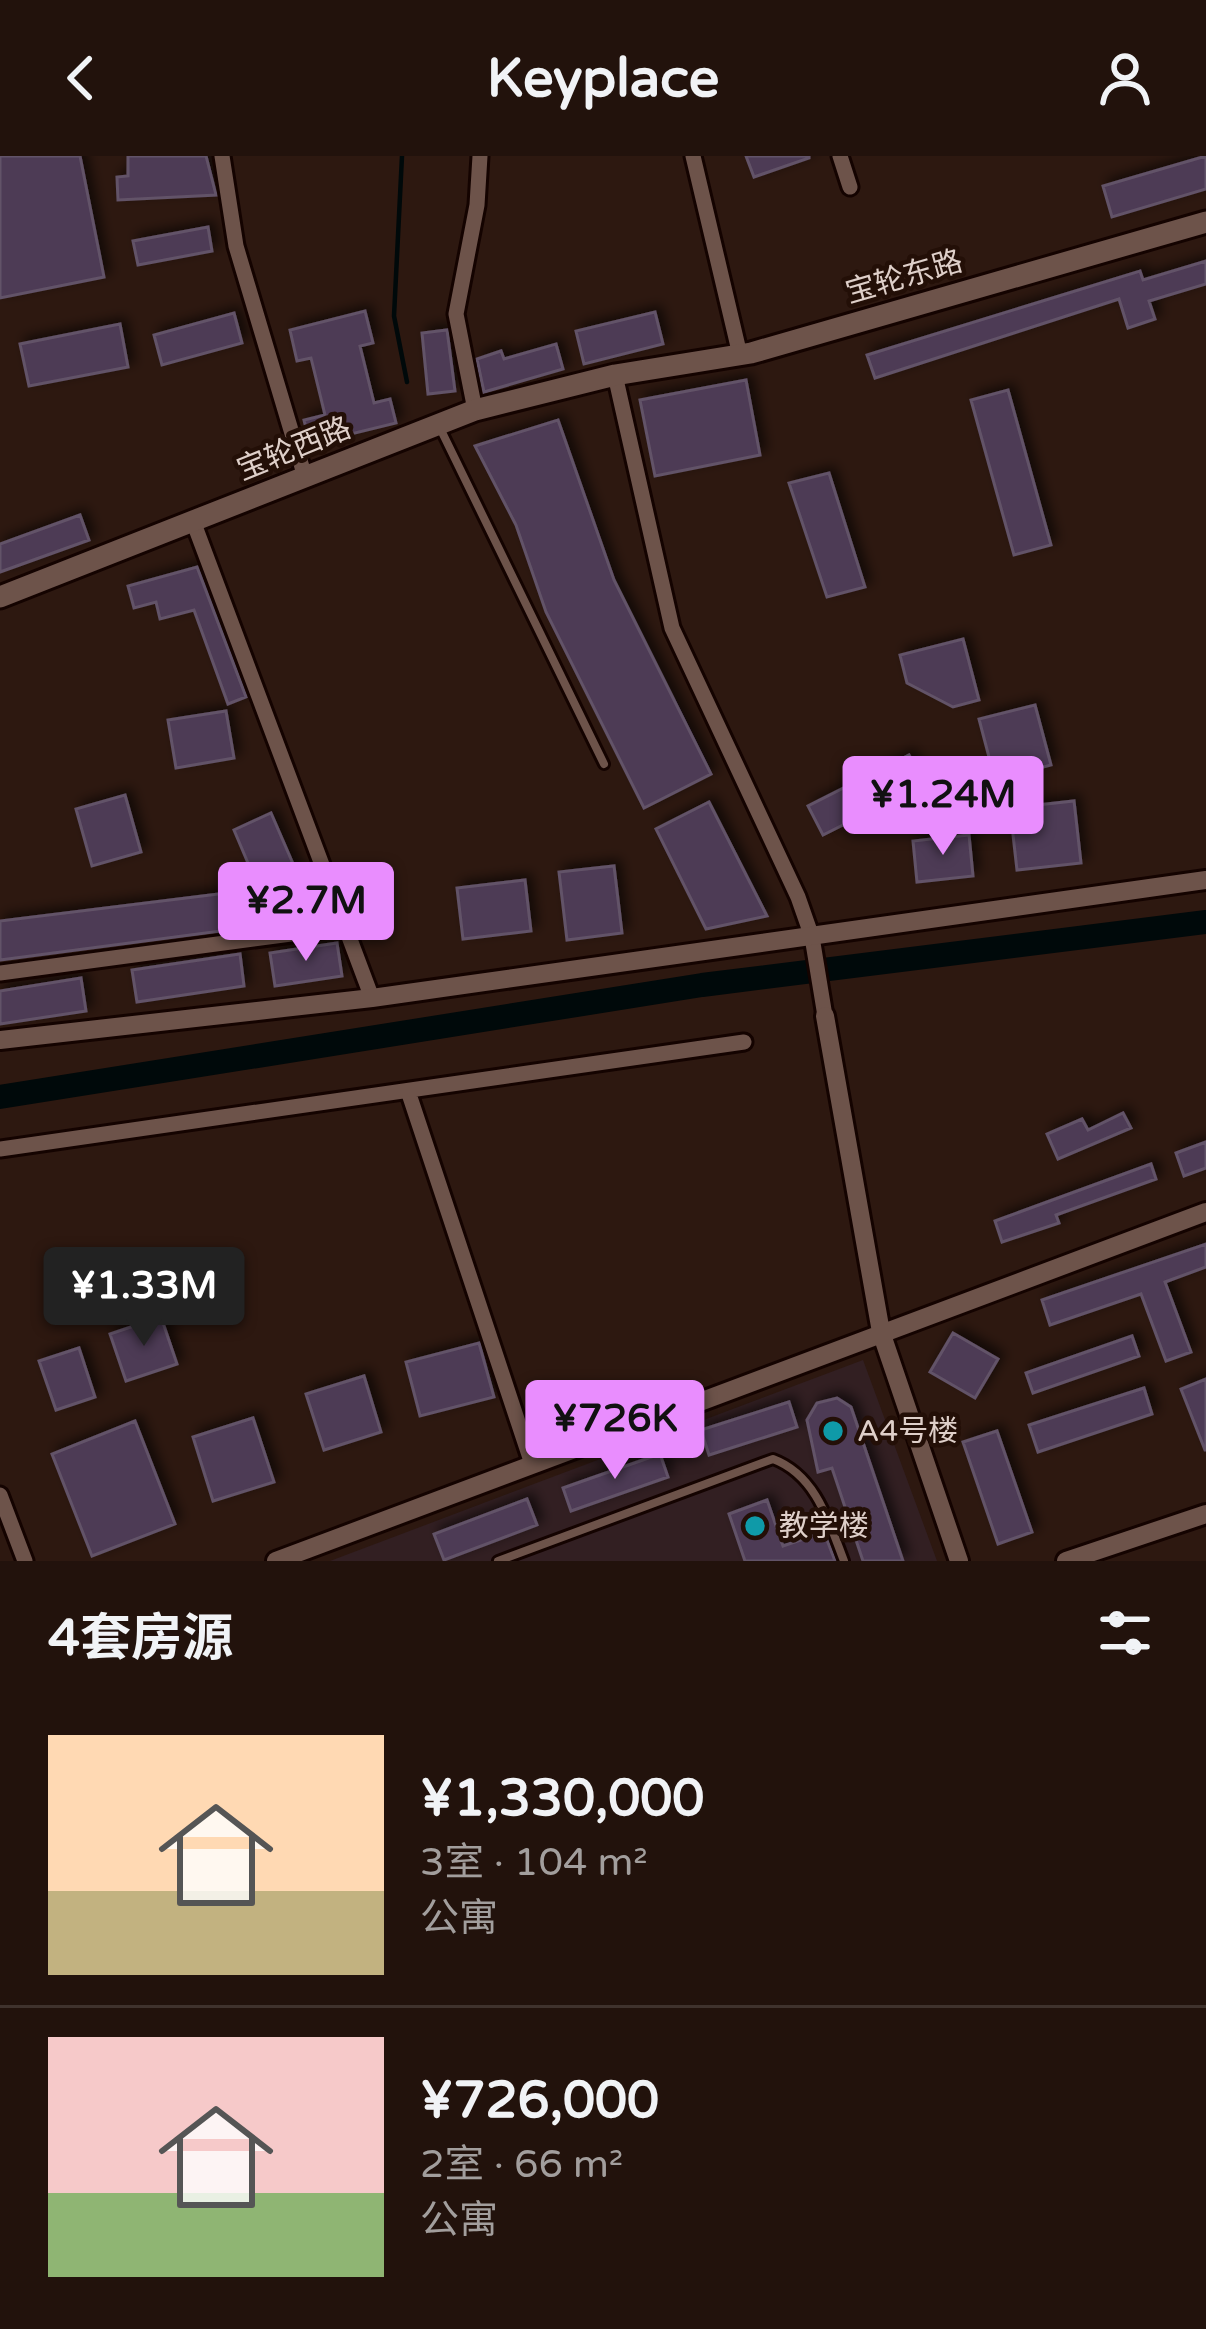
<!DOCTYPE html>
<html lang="zh">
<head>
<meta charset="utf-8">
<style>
	:root { --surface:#22120c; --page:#2a1b15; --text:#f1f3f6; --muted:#a29e9d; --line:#3f322d; --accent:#e98dfe }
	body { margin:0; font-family:"Varela Round","Noto Sans SC",sans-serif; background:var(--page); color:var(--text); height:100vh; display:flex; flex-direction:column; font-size:45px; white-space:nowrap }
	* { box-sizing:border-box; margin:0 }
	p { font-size:39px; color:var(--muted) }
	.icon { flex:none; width:66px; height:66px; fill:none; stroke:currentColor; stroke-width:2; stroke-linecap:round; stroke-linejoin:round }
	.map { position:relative; height:1405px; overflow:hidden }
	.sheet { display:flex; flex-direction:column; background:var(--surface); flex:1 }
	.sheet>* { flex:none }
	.price { position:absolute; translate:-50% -102px; padding:0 27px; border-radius:12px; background:var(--accent); color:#111; font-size:39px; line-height:78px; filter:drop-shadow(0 3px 6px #0008) }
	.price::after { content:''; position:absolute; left:50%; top:72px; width:36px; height:27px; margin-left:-18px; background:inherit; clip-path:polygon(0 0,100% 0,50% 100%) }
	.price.selected { background:#222; color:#fff }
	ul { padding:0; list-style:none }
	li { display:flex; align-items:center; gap:36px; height:300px; padding:0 48px }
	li+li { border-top:3px solid var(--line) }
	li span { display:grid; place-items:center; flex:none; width:336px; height:240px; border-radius:0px; color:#555 }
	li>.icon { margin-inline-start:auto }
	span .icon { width:144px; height:144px; fill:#fffc; stroke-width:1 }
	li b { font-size:51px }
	h2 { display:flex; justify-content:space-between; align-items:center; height:144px; padding:0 48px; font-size:51px }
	header { display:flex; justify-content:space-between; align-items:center; height:156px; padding:0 48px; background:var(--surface); font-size:54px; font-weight:800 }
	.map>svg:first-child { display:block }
	.education { fill:#321f22 }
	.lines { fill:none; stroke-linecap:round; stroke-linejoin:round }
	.stream { stroke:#00090a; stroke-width:4.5 }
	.river { stroke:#00090a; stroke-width:24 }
	.building { fill:#4d3a54; stroke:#625368; stroke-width:3; filter:url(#shadow) }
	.service-casing { stroke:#140300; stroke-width:14 }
	.minor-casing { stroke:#140300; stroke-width:21 }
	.tertiary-casing { stroke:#140300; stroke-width:24 }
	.secondary-casing { stroke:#140300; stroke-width:27 }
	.service { stroke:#6d534a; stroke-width:8 }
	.minor { stroke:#6d534a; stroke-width:15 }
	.tertiary { stroke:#6d534a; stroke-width:18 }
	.secondary { stroke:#6d534a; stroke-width:21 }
	.culture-dot { fill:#0f9aa8; stroke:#230f07; stroke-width:4.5 }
	.labels { text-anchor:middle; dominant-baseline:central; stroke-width:9; stroke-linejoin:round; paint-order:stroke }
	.street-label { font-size:30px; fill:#decfc9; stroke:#230f07 }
	.poi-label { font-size:30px; fill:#decfc9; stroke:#230f07; text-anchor:start }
</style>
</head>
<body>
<header><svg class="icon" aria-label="back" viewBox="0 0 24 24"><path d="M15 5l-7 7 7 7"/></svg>Keyplace<svg class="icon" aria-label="person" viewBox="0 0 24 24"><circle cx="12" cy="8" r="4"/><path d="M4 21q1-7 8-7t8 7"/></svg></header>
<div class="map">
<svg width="1206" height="1405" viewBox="0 0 1206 1405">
	<defs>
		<filter id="shadow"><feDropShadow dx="5.5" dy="-5.5" stdDeviation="6" flood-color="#0009"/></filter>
	</defs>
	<rect width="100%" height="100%" fill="#2d1810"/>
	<path class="education" d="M863,1204L937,1405H330Z"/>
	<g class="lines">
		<path class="stream" d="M402,0L394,160L407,226"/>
		<path class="river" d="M0,941L702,829L1206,766"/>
	</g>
	<path class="building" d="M0,0H80L104,121L0,142Z
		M128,0H206L216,39L118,44L117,21L128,20Z
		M746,0H809V2L754,21Z
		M1206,0V33L1112,61L1103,30Z
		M208,71L212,95L138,109L133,85Z
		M1206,105V128L1149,145L1155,163L1128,172L1119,143L875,222L867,199L1140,115L1143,124Z
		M365,155L373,187L360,190L374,247L390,243L396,267L310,288L304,264L325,259L311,202L297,205L290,174Z
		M655,156L663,188L584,208L576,175Z
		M234,157L242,187L162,209L154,179Z
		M120,168L128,211L29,230L20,188Z
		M447,174L455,235L428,238L422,177Z
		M556,188L563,213L484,236L477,203L501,195L504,203Z
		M746,224L760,299L655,320L640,244Z
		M1008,234L1051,389L1014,399L971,244Z
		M558,264L614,424L711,618L644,652L546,456L516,369L475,290Z
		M829,317L865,431L827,441L789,327Z
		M80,359L89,384L0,416V388Z
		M197,411L246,541L228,548L194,454L160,463L156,446L134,452L128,430Z
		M963,483L979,544L953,551L907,527L900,499Z
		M1035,549L1051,609L995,624L979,563Z
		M226,555L234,602L176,612L168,564Z
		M909,599L924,628L823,679L808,650Z
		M125,639L141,696L92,710L76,653Z
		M1074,645L1081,707L1017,714L1010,652Z
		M709,646L767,760L706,773L656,673Z
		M271,657L313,754L281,767L0,804V765L259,733L234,674Z
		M969,679L973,720L917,726L913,685Z
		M614,710L622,777L567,784L559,716Z
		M525,724L531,775L463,783L457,732Z
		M337,787L342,820L275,830L270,797Z
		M240,798L244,830L137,846L132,814Z
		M81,822L86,855L0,868V835Z
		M1123,957L1131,972L1058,1003L1047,978L1082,963L1088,974Z
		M1206,986V1012L1184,1020L1176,997Z
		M1151,1008L1156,1023L1056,1059L1059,1067L1002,1086L995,1065Z
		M1206,1088V1111L1165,1126L1191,1196L1166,1205L1141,1138L1050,1169L1042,1144Z
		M161,1161L177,1208L126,1225L110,1178Z
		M953,1177L998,1203L975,1242L930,1216Z
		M1132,1180L1139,1200L1033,1237L1026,1217Z
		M479,1187L494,1241L420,1260L406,1206Z
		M79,1192L95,1241L56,1254L39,1205Z
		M364,1220L381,1276L324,1294L306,1238Z
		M1206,1223V1294H1205L1181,1233Z
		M1144,1232L1152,1258L1038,1296L1029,1269Z
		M837,1242L851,1251L903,1405H863L832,1312L818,1316L807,1264L817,1247Z
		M789,1246L797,1271L709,1299L701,1274Z
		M253,1262L274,1326L213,1345L193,1281Z
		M135,1265L175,1368L92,1400L52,1298Z
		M997,1275L1032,1376L998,1388L963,1286Z
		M660,1298L668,1321L571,1355L563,1332Z
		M527,1343L537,1369L444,1404L434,1378Z
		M767,1344L783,1390L824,1376L835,1405H745L729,1358Z"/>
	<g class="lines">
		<defs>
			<path id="service" d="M439,270L604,608
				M498,1405L773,1303C816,1319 829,1366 844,1405"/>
			<path id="minor" d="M222,0L236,90L305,321
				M693,0L740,199
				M840,0L850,31
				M615,219L672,472L798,741L812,781L825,860
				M475,254L456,158L477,49L480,0
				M193,365L372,842
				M0,817L344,771
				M408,935L532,1308
				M0,993L744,886
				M0,1339L25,1405"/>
			<path id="tertiary" d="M825,860L881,1176L959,1405
				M0,884L372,842L1206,724
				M276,1405L1206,1056
				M1066,1405L1206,1358"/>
			<path id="secondary" d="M0,441L475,254L615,219L751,197L1206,66"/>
		</defs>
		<use href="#service" class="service-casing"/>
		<use href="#minor" class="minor-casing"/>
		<use href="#tertiary" class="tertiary-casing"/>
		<use href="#secondary" class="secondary-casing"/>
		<use href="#service" class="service"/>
		<use href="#minor" class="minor"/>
		<use href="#tertiary" class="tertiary"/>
		<use href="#secondary" class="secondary"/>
	</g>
	<g class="culture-dot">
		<circle cx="833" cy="1275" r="12"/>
		<circle cx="755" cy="1370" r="12"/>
	</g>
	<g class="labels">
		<g class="street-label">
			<text transform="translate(904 121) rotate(-16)">宝轮东路</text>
			<text transform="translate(294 293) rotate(-22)">宝轮西路</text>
		</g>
		<g class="poi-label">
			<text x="857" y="1275">A4号楼</text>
			<text x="779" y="1370">教学楼</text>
		</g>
	</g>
</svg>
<b class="price" style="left:943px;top:702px">¥1.24M</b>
<b class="price" style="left:306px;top:808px">¥2.7M</b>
<b class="price selected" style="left:144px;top:1193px">¥1.33M</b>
<b class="price" style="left:615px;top:1326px">¥726K</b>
</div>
<section class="sheet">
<h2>4套房源<svg class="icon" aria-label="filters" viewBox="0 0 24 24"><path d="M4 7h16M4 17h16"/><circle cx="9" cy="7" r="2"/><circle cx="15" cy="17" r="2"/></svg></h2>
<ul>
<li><span style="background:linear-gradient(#ffd9b3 65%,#c2b280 0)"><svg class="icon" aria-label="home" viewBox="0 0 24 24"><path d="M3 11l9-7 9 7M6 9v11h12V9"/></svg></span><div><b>¥1,330,000</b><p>3室 · 104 m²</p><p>公寓</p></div></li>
<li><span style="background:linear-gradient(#f6c9c9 65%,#8fb573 0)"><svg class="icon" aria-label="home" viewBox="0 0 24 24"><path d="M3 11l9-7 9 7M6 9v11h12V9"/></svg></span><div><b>¥726,000</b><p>2室 · 66 m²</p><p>公寓</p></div></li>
</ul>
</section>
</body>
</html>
